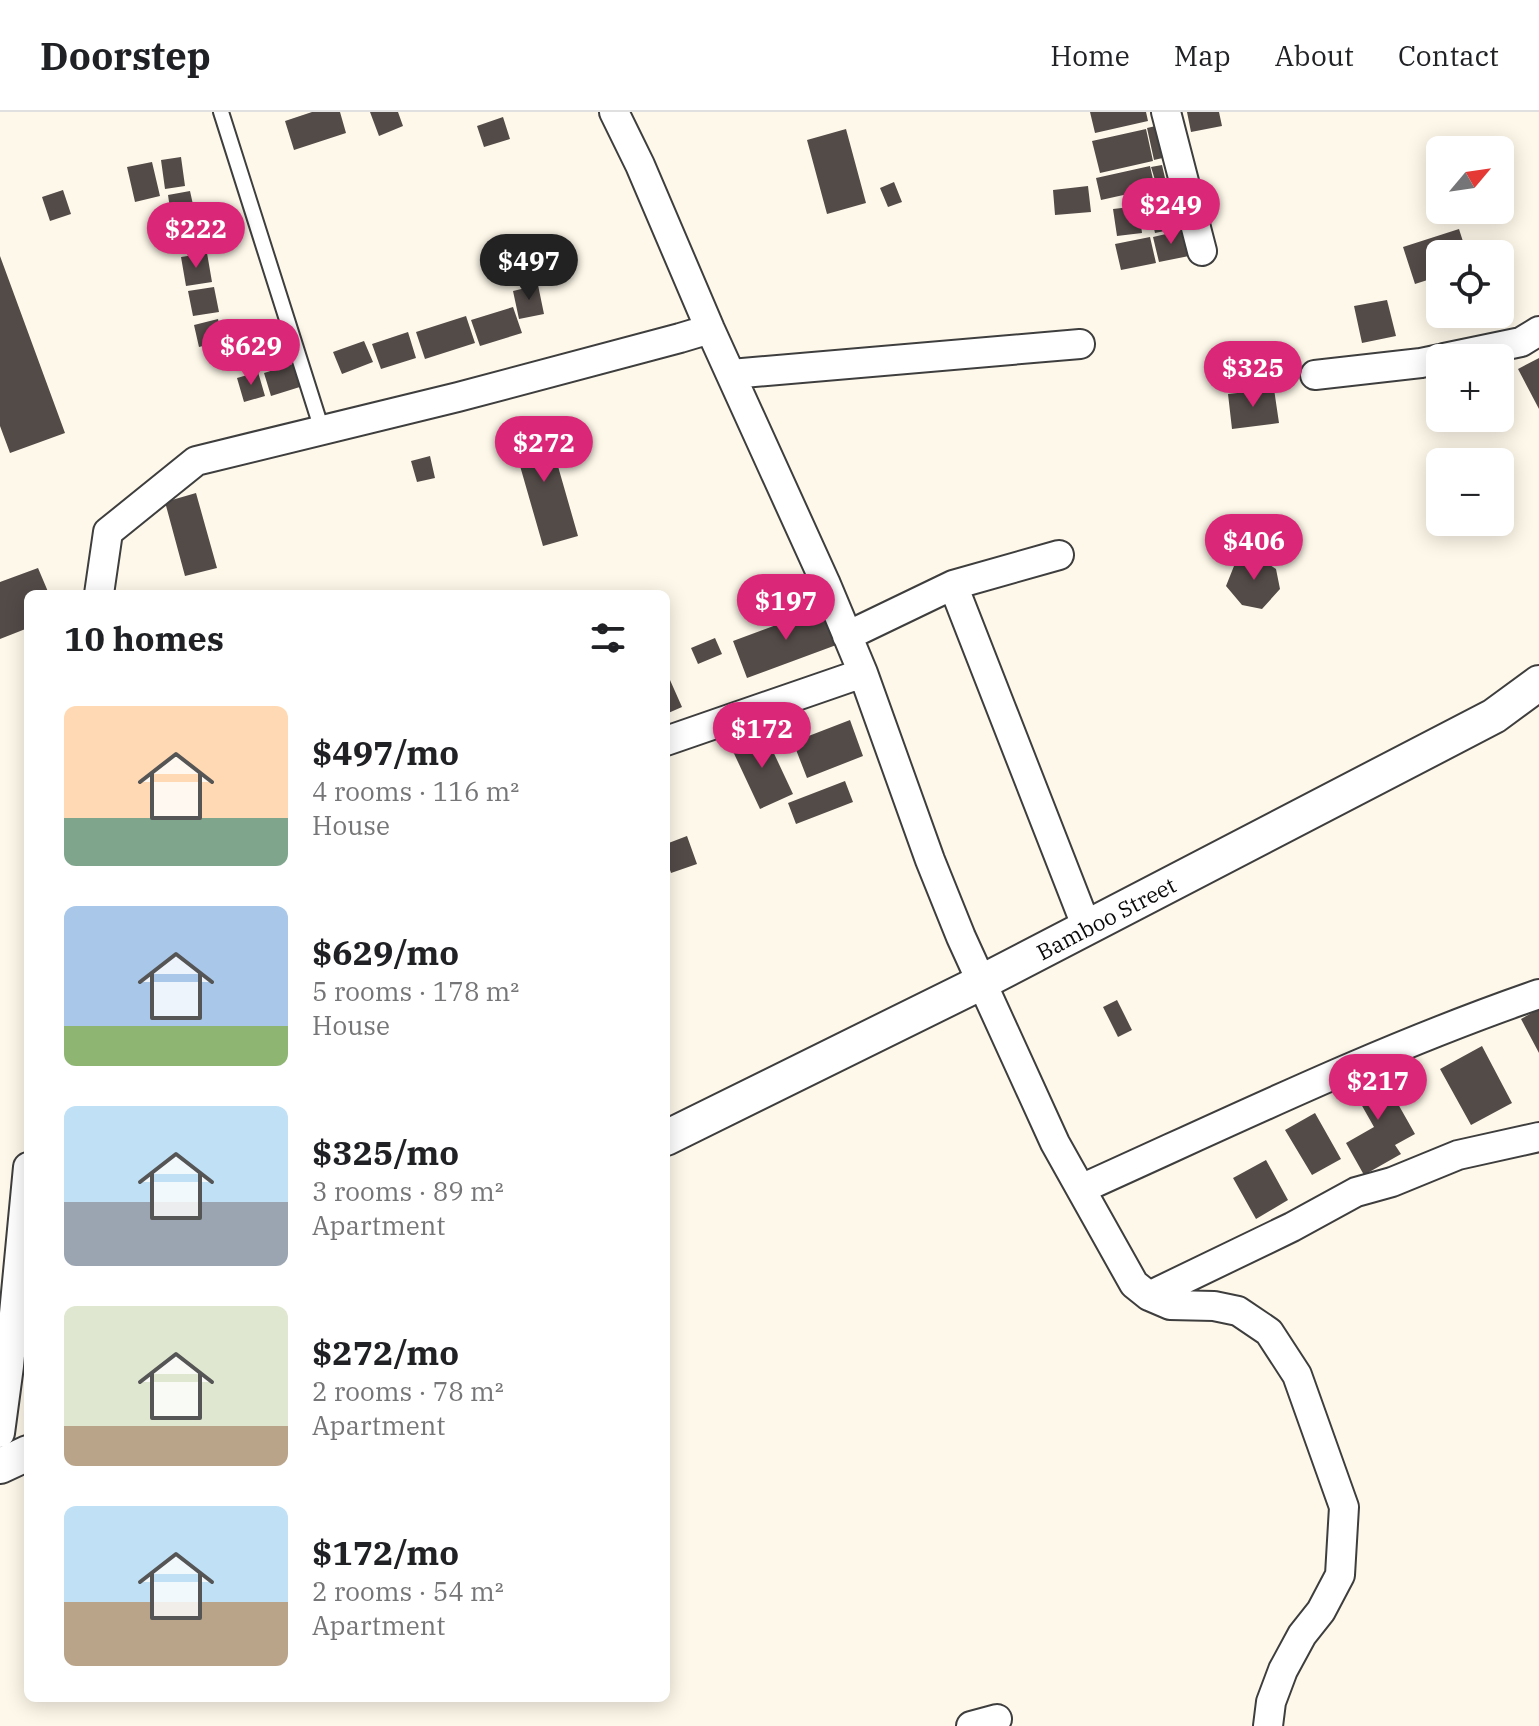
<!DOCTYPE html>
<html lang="en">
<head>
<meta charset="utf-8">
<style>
	:root { --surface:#fff; --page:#f6f6f6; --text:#202124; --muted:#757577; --line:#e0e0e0; --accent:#db2777 }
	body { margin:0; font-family:"IBM Plex Serif",serif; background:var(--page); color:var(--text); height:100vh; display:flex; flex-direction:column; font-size:30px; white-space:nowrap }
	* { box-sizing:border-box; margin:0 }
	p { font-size:26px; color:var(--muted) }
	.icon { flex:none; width:44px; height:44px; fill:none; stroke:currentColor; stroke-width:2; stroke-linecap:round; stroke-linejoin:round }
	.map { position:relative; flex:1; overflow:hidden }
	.sheet { position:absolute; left:24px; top:478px; width:646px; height:1112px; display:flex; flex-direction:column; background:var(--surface); border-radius:12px; box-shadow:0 4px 20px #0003 }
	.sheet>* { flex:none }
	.needle { width:52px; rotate:61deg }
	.fabs { position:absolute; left:1426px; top:24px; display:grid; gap:16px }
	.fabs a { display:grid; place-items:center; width:88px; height:88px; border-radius:12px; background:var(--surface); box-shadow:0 4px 20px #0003; font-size:40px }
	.price { position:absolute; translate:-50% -68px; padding:0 18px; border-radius:28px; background:var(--accent); color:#fff; font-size:26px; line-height:52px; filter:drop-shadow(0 2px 4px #0008) }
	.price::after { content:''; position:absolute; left:50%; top:48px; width:24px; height:18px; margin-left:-12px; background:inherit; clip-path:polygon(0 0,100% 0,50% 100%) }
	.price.active { background:#222; color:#fff }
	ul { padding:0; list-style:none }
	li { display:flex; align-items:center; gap:24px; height:200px; padding:0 40px }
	li span { display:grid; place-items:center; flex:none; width:224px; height:160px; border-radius:12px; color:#555 }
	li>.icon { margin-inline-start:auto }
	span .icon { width:96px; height:96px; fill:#fffc; stroke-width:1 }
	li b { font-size:34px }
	h2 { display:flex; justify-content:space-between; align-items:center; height:96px; padding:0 40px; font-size:34px }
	header { display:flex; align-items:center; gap:48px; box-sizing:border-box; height:112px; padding:0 40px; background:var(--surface); border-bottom:2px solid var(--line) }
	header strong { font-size:38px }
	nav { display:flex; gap:44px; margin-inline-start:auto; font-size:28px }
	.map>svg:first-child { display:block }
	.building { fill:#534b48 }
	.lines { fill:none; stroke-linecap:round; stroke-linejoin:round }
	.service-casing { stroke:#3e3e3e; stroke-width:18 }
	.minor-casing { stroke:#3e3e3e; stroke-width:32 }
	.tertiary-casing { stroke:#3e3e3e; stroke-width:38 }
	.service { stroke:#fff; stroke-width:14 }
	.minor { stroke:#fff; stroke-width:28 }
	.tertiary { stroke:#fff; stroke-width:34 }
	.labels { text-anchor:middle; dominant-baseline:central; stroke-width:8; stroke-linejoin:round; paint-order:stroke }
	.street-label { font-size:22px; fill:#0b0b0b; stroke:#fff }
</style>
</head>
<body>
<header>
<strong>Doorstep</strong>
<nav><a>Home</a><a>Map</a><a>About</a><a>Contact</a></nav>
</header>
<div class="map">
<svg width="1539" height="1614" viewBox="0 0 1539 1614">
	<rect width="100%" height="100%" fill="#fef8ea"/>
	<path class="building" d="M312,0H340L346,21L294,38L285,9Z
		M370,0H398L403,14L379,24Z
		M1090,0H1146L1148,9L1095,21Z
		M1187,0H1219L1222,14L1191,20Z
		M503,5L510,27L484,35L477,14Z
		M1160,13L1167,45L1154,48L1147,16Z
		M846,17L866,91L827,102L807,28Z
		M1146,17L1153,49L1100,61L1092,29Z
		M181,45L185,74L165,77L161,48Z
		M152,50L160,84L135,90L127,55Z
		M1162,53L1165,66L1155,68L1151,55Z
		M1150,54L1155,76L1101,88L1096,66Z
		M894,70L902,90L888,95L880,76Z
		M1088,74L1091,100L1055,103L1053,78Z
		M1170,77L1179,116L1155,121L1146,82Z
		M63,78L71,102L50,109L42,85Z
		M190,79L196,106L172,110L168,83Z
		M1139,94L1142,121L1117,124L1113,97Z
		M196,111L199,134L180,136L177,113Z
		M1459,117L1467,142H1440V164L1415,172L1403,135Z
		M1183,118L1189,144L1159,150L1153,125Z
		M1150,125L1156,151L1121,158L1115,132Z
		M207,141L212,170L186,174L181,145Z
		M0,144L65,321L10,341L0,314Z
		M538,173L544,202L519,207L513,179Z
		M214,175L219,200L193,204L188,179Z
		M1387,188L1396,224L1362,231L1354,194Z
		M513,195L522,221L480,234L471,208Z
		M466,204L475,231L425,247L416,220Z
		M218,207L223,229L199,235L194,213Z
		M408,220L416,246L381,257L372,232Z
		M364,229L373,250L342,262L333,240Z
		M1539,246V297L1518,257Z
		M296,251L303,274L271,284L264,261Z
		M258,260L265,284L244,290L237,266Z
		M1274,277L1279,311L1232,317L1228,282Z
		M545,309L578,424L543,434L510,319Z
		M430,344L435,366L417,370L411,349Z
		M196,381L217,456L185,464L165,390Z
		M1258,445L1276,457L1280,477L1262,497L1242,493L1226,474L1236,449Z
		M38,456L49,482H28V516L0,527V470Z
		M825,495L839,532L747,566L733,529Z
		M715,526L722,542L698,552L691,536Z
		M666,559L682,595L666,602Z
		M850,608L863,644L807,666L793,630Z
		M763,618L793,682L760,697L730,633Z
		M845,669L853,690L796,712L788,691Z
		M687,724L697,752L671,761L666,746V732Z
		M1117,888L1132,918L1118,925L1103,895Z
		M1539,897V941L1521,907Z
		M1482,934L1512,991L1471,1013L1440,957Z
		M1376,953L1415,1022L1395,1033L1401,1042L1364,1063L1346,1031L1374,1015L1348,969Z
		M1315,1001L1341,1047L1312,1063L1285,1018Z
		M1266,1048L1288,1088L1256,1107L1233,1066Z"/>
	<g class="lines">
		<defs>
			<path id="service" d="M221,0L322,318"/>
			<path id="minor" d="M614,0L640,53L710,217L825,470L863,561L930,748L961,825L1055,1031L1134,1172L1149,1184L1170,1193L1214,1194L1238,1199L1269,1220L1297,1263L1344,1395L1340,1463L1321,1499L1302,1523L1283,1558L1271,1590L1268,1614
				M1166,0L1202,139
				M1444,246L1521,230L1539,219
				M731,262L1080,232
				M1315,263L1421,251L1440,247
				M953,473L1087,816
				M99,482L108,420L196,349L458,285L680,226L710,217
				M847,524L953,473L1059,443
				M666,629L863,561
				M1081,1077C1232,1009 1382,936 1539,882
				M1149,1184L1292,1115L1356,1080L1392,1070L1458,1043L1539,1025
				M0,1321L9,1254L28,1055
				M971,1614L997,1607"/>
			<g id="tertiary">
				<path id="s1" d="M666,1026L982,870L1494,604L1539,571"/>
				<path d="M0,1354L28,1341"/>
			</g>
		</defs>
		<use href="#service" class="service-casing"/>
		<use href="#minor" class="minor-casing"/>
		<use href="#tertiary" class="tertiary-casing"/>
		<use href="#service" class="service"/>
		<use href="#minor" class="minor"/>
		<use href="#tertiary" class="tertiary"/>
	</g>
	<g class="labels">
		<g class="street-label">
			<text stroke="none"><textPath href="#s1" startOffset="492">Bamboo Street</textPath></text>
		</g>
	</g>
</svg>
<div class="fabs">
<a><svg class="needle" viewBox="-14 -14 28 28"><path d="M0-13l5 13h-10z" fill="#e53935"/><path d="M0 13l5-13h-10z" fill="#757577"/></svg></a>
<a><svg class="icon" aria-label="locate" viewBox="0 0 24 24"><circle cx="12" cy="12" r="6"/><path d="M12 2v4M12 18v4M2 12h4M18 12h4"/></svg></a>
<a>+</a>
<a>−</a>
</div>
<b class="price" style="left:1171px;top:134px">$249</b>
<b class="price" style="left:196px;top:158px">$222</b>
<b class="price active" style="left:529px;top:190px">$497</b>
<b class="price" style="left:251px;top:275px">$629</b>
<b class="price" style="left:1253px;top:297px">$325</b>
<b class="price" style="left:544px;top:372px">$272</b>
<b class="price" style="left:1254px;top:470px">$406</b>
<b class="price" style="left:786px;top:530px">$197</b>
<b class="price" style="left:762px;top:658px">$172</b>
<b class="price" style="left:1378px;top:1010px">$217</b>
<section class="sheet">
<h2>10 homes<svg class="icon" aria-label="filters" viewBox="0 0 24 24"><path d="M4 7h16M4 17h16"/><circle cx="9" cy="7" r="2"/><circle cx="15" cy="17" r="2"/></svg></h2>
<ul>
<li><span style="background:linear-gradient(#ffd9b3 70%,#7fa58c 0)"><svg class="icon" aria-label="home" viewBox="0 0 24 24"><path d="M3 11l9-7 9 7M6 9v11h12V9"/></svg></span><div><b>$497/mo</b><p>4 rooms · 116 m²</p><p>House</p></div></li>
<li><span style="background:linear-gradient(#a9c7e8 75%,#8fb573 0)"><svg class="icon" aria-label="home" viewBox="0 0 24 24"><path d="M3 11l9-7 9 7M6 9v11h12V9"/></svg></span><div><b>$629/mo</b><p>5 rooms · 178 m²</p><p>House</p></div></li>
<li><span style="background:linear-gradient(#bfe0f5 60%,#9aa5b1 0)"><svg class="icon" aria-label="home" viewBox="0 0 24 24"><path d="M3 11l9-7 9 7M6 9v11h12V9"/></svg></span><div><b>$325/mo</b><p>3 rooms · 89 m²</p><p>Apartment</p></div></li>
<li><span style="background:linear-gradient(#dfe7d0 75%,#b9a48a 0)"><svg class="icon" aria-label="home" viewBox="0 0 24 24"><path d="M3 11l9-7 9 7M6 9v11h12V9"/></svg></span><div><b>$272/mo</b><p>2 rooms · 78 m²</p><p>Apartment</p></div></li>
<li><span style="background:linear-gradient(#bfe0f5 60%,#b9a48a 0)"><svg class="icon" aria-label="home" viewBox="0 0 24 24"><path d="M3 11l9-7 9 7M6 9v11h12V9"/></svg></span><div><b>$172/mo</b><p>2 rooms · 54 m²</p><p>Apartment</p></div></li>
</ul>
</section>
</div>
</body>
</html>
